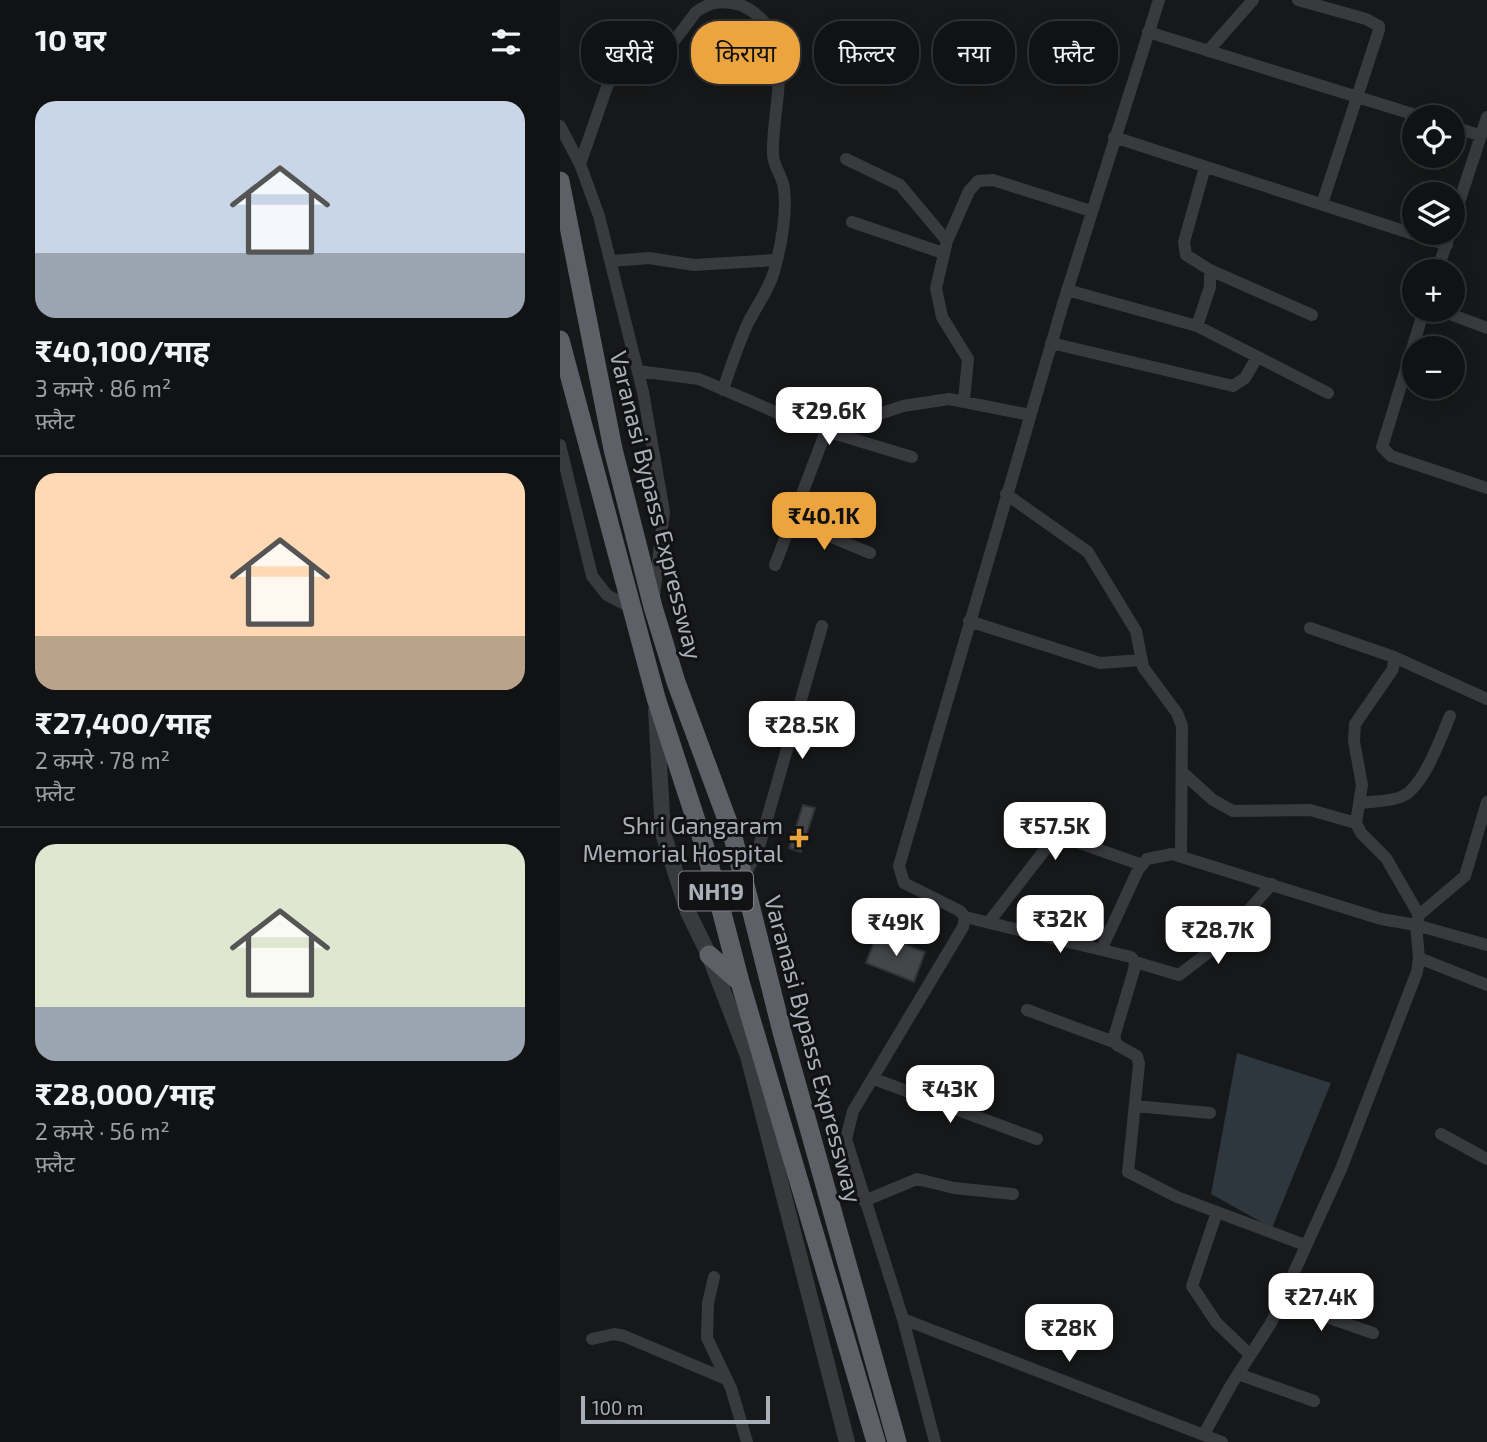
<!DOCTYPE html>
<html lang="hi">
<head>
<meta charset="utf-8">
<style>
	:root { --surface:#111213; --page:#1a1b1c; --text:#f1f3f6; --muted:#9c9ea0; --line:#303233; --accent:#eba43e }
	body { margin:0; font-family:"Exo 2","Noto Sans Devanagari",sans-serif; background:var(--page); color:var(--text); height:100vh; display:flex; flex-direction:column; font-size:26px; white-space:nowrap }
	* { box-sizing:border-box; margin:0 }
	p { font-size:23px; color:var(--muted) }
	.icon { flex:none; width:38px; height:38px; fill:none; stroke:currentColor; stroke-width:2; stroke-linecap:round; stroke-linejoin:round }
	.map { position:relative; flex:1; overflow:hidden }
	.side { display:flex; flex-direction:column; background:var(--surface); width:560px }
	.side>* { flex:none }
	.hud { position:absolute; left:21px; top:21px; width:665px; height:63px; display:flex; gap:14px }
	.buttons { position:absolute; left:842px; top:105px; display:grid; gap:14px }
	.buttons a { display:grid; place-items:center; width:63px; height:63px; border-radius:50%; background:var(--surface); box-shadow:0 4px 18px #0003,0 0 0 2px var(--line); font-size:35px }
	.scale { position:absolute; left:21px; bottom:18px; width:189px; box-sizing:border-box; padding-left:7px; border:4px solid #aab0b9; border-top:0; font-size:19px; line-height:24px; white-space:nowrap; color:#aab0b9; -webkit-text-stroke:5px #121214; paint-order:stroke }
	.price { position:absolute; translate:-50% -60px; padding:0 16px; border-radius:14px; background:#fff; color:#222; font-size:23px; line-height:46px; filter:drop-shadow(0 2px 4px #0008) }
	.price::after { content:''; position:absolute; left:50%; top:42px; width:21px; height:16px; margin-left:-10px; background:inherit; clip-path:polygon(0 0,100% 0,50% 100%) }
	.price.selected { background:var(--accent); color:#111 }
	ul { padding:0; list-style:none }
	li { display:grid; align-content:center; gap:14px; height:371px; padding:0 35px }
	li+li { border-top:2px solid var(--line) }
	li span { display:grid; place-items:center; height:217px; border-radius:21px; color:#555 }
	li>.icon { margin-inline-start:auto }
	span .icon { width:126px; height:126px; fill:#fffc; stroke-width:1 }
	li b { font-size:30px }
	h2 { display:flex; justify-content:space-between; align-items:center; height:84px; padding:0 35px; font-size:30px }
	.chip { padding:0 24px; border-radius:28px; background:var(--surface); box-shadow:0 4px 18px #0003,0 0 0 2px var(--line); font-size:24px; line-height:63px }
	.chip.selected { background:var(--accent); color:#111 }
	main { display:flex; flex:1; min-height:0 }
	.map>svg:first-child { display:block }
	.water { fill:#2e373d }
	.building { fill:#444649; stroke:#313235; stroke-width:2 }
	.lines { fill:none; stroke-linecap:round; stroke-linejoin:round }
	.minor { stroke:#393a3e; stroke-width:12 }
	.tertiary { stroke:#393a3e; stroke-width:16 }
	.trunk { stroke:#5d6066; stroke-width:19 }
	.poi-dot { fill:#eba43e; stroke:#121214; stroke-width:2.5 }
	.labels { text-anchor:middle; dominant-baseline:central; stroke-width:6; stroke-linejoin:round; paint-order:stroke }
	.shield { fill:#121214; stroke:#7c8188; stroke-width:2 }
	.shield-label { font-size:23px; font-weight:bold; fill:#aab0b9 }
	.street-label { font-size:24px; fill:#aab0b9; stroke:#121214 }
	.poi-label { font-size:24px; fill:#aab0b9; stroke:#121214; text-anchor:end }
</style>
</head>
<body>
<main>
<section class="side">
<h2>10 घर<svg class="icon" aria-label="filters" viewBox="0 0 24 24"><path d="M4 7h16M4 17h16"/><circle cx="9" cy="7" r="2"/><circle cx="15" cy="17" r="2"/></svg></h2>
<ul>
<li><span style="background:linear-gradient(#c9d6e8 70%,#9aa5b1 0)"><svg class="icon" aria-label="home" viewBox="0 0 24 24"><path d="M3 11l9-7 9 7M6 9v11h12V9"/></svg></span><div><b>₹40,100/माह</b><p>3 कमरे · 86 m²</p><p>फ़्लैट</p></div></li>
<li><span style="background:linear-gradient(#ffd9b3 75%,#b9a48a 0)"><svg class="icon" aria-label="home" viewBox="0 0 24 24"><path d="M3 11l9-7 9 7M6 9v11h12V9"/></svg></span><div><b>₹27,400/माह</b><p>2 कमरे · 78 m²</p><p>फ़्लैट</p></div></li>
<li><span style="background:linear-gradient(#dfe7d0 75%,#9aa5b1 0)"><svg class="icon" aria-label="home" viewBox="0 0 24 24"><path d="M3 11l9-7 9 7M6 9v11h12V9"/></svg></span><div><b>₹28,000/माह</b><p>2 कमरे · 56 m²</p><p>फ़्लैट</p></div></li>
</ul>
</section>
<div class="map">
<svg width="927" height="1442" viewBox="0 0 927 1442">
	<rect width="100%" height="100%" fill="#171819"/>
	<path class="water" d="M677,1053L771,1083L712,1228L651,1194Z"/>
	<path class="building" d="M243,805L255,808L241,852L229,848Z
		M317,934L365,952L354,982L306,963Z"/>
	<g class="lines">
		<path class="minor" d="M738,0L806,19L819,26V30L762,204
			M588,32L862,117
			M648,51L693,0
			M0,126L20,164L39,216L83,392L104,512L94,596
			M892,127L920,135
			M554,137L887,245
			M286,159L340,185L387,241
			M20,164L49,81L96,65L136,12C151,1 164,0 181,5C242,33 211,104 213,154C213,167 223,176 224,189C227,213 221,245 215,268C210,289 196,306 187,325C178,346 170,368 163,390
			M292,222L383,253
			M892,224L927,117
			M52,261L89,258L134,265L216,260
			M650,270L752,315
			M877,271L890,233
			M507,290L637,326L768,393
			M864,310L822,447L831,456L927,488
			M879,310L927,328
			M637,326L650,287V270L626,255L624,242L645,167
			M491,343L673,386L685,378L696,359
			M78,371L139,379L248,426L272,430L343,406L389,399L470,415
			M404,400L408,359L382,317L376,288L387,241L409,191L418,181L433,180L531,211
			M0,445L32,576L47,595L70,607
			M446,494L528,552L576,631L583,667L617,713L622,726L621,856
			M230,520L310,553
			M215,565L266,431L352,457
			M409,621L540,663L582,660
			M750,628L834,657L833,669L795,724L794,741L802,785L796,823L801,833L826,858L859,915
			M834,657L927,699
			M622,772L653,800L673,811L750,810L796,823
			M800,803C813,801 831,802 843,796C864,786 881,737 890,716
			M184,878L199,847L262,626
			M405,917L571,957L575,962L574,970L554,1037L557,1045L577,1056L579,1064L568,1172L617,1197L745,1245
			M429,922L494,838L517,842L582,865
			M542,948L578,870L587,859L612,854L821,919L856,925L927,945
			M859,958L927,985
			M575,962L619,975L658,945L712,884
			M467,1010L554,1042
			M314,1079L477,1139
			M575,1106L650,1113
			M881,1134L927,1159
			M304,1201L357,1179L394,1188L453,1194
			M657,1212L632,1286L656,1322L690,1355
			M154,1277L148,1303L147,1338L171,1388L187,1442
			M720,1301L813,1333
			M343,1319L662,1442
			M32,1339L54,1334L64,1336L166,1379
			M678,1374L754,1401
			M644,1434L671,1385L711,1323L781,1169L857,972L859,958L856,925L859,915L905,876L927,802
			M375,1442L343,1319L286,1139L293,1111L403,927L405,917L400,911L344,883L339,866L503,304L599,0"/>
		<path class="tertiary" d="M96,710L103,833L128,912L149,955L188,1056L287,1442"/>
		<path class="trunk" d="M0,181L53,449L93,607L116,682L172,833L222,1032L337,1442
			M0,340L96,698L145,848L180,982L316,1442
			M149,955L180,982"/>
	</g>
	<path class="poi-dot" d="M235.5 827.5h7v7h7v7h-7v7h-7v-7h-7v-7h7z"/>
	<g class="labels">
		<rect class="shield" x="119" y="871.5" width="74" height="39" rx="5"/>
		<g class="shield-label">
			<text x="156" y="891">NH19</text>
		</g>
		<g class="street-label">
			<text transform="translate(97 505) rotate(76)">Varanasi Bypass Expressway</text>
			<text transform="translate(254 1049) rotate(75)">Varanasi Bypass Expressway</text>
		</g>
		<g class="poi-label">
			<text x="223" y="824">Shri Gangaram<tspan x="223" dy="28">Memorial Hospital</tspan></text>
		</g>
	</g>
</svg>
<div class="buttons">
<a><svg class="icon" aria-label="locate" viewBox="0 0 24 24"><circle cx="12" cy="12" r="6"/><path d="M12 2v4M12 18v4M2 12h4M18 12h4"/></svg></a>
<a><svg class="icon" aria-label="layers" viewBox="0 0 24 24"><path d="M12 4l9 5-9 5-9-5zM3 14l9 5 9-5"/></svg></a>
<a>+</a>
<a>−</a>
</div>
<div class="scale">100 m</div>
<b class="price" style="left:269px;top:447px">₹29.6K</b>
<b class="price selected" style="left:264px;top:552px">₹40.1K</b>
<b class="price" style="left:242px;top:761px">₹28.5K</b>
<b class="price" style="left:495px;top:862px">₹57.5K</b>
<b class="price" style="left:500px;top:955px">₹32K</b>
<b class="price" style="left:336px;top:958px">₹49K</b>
<b class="price" style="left:658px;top:966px">₹28.7K</b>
<b class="price" style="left:390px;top:1125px">₹43K</b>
<b class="price" style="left:761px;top:1333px">₹27.4K</b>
<b class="price" style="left:509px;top:1364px">₹28K</b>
<div class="hud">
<a class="chip">खरीदें</a>
<a class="chip selected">किराया</a>
<a class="chip">फ़िल्टर</a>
<a class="chip">नया</a>
<a class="chip">फ़्लैट</a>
</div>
</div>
</main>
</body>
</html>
